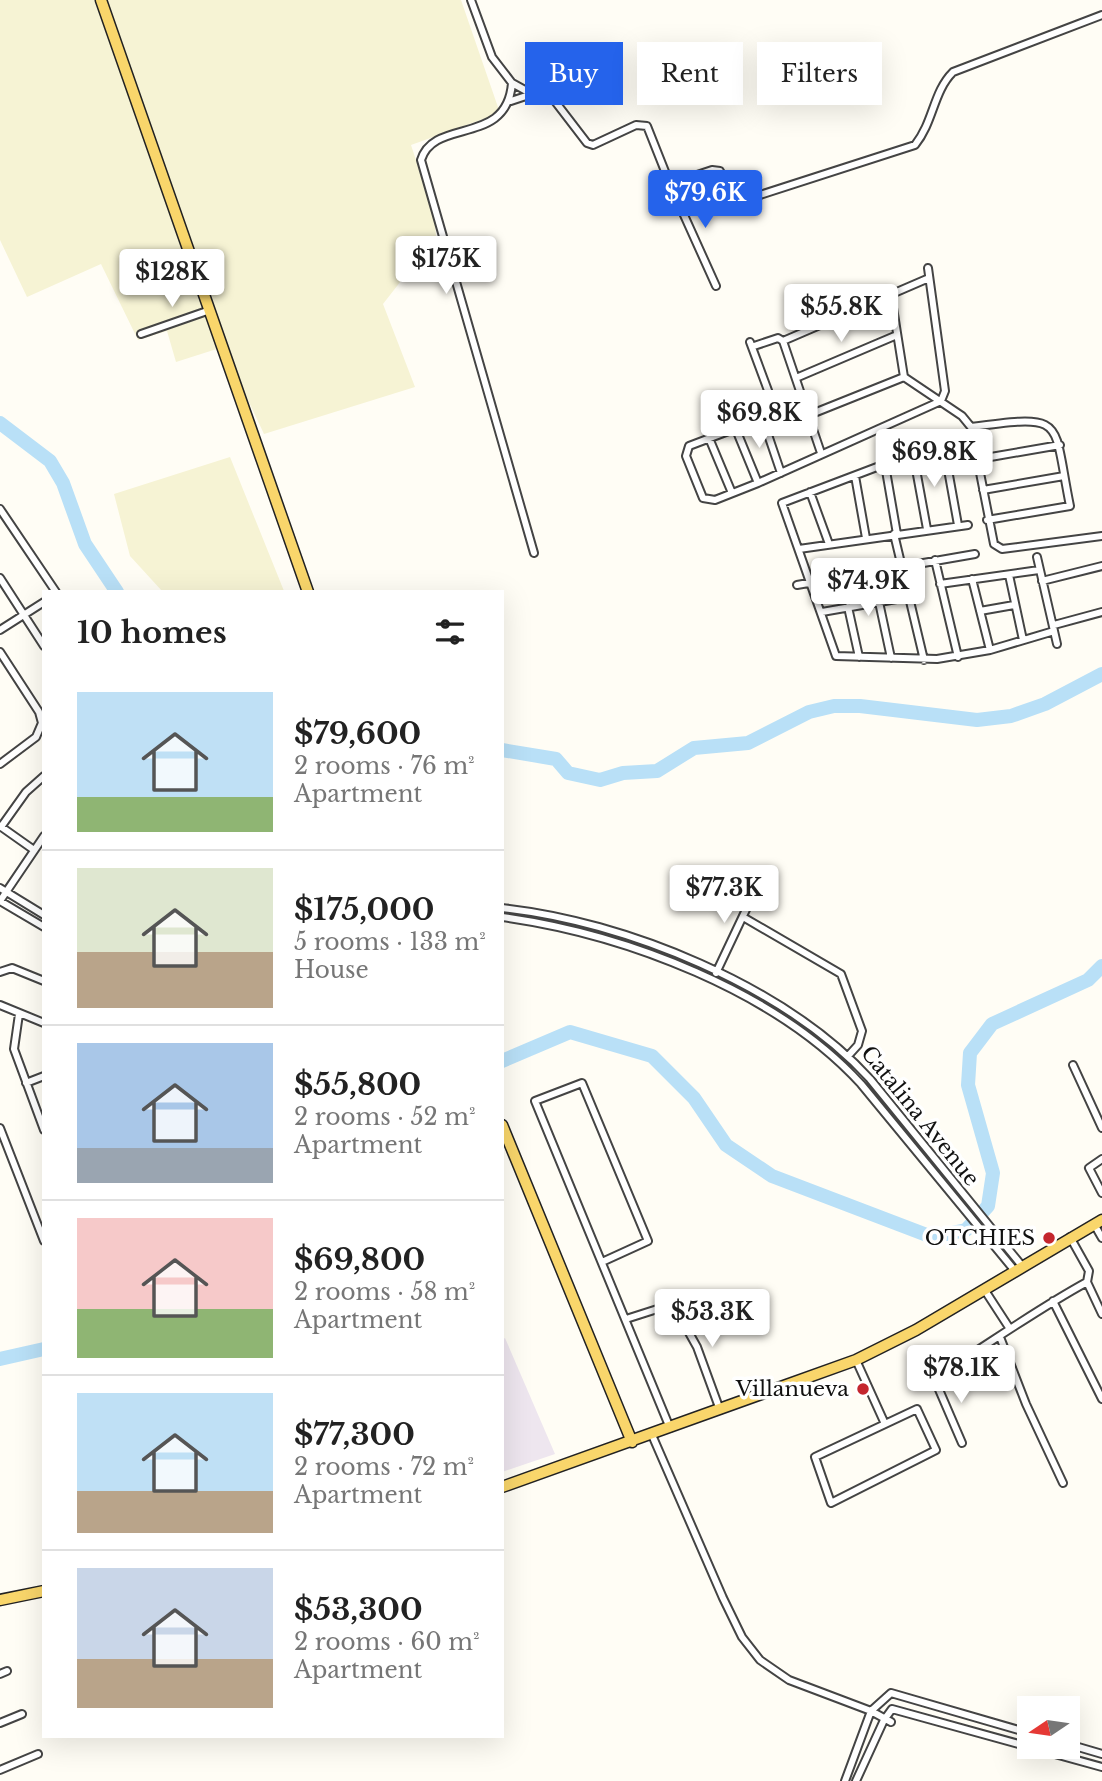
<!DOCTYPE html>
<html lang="en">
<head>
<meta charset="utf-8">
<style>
	:root { --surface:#fff; --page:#f6f6f6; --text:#222; --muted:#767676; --line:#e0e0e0; --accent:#2563eb }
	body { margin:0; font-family:"Libre Baskerville",serif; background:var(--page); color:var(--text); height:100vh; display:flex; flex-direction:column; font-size:26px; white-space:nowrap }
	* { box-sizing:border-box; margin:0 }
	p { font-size:23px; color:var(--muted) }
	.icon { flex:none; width:38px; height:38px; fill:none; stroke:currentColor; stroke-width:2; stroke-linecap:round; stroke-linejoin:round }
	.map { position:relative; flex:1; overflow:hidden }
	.drawer { position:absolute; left:42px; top:590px; width:462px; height:1148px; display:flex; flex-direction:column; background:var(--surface); border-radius:0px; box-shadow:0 7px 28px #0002 }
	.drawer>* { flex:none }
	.banner { position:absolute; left:525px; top:42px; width:471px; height:63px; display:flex; gap:14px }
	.needle { width:46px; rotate:257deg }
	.buttons { position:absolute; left:1017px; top:1696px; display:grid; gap:14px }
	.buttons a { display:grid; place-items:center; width:63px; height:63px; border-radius:0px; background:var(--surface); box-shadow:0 7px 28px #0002; font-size:35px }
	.price { position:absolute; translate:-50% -60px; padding:0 16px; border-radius:7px; background:#fff; color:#222; font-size:23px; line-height:46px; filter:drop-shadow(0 2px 4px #0008) }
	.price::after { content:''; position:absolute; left:50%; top:42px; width:21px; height:16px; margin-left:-10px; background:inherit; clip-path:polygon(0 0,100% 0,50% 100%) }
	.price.selected { background:var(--accent); color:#fff }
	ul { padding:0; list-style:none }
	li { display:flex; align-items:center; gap:21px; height:175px; padding:0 35px }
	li+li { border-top:2px solid var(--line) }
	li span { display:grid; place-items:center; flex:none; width:196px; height:140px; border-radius:0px; color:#555 }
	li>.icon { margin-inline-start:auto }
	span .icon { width:84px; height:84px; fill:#fffc; stroke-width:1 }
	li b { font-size:30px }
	h2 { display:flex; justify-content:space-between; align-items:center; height:84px; padding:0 35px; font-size:30px }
	.pill { padding:0 24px; border-radius:0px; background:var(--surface); box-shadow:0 7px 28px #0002; font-size:24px; line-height:63px }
	.pill.selected { background:var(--accent); color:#fff }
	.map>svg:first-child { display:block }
	.industrial { fill:#eee6ef }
	.farmland { fill:#f6f3d4 }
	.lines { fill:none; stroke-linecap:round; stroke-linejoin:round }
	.river { stroke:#b9e0f7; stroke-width:14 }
	.street-casing { stroke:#444; stroke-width:10 }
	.primary-casing { stroke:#222; stroke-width:13 }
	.street { stroke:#fff; stroke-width:6 }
	.primary { stroke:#f9d66b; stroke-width:10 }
	.poi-dot { fill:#c4262e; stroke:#fff; stroke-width:2.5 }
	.labels { text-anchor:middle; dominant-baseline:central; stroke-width:7; stroke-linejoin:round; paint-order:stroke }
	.street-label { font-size:21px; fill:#111; stroke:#fff }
	.poi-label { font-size:21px; fill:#111; stroke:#fff; text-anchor:end }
</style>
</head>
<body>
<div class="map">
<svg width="1102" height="1781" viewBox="0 0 1102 1781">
	<rect width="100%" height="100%" fill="#fffdf5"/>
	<path class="industrial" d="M505,1338L555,1454L502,1472V1340Z"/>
	<path class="farmland" d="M0,0H461L500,113L411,145L434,214L436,236L383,304L415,387L264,434L223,347L176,362L167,331L138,340L101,264L27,297L0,240Z
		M230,457L284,591H162L130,556L114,494Z"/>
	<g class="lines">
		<path class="river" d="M0,423L50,461L63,483L85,544L117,592
			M502,750L556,759L568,773L600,780L623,773L657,771L694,748L748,743L809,712L834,706H860L977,720L1011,716L1045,704L1102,674
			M502,1061L570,1032L652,1056L694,1098L726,1145L772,1176L932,1237L966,1230L988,1206L993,1173L968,1085L970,1053L992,1024L1088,980L1102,966
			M0,1359L44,1349"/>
		<defs>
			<path id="street" d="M471,0L492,57L512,83L532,94L554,100L587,143L593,145L636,125L647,126L670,184L712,170L720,171L728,191L739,197L760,195L915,145C934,121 933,92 953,72L1102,15
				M512,83C507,147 434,117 421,160L534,553
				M511,101L532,94
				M670,184L716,286
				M891,295L904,377
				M141,334L210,310
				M783,341L929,278
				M750,342L776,412
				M754,346L778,338L783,341L821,453
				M796,378L897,335
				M805,402L689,446L686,456L703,498L715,500L758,483L941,401L945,391L928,268
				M809,415L904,377L962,416L971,427L994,544L1002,549L1102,536
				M762,417L781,473
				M735,427L758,483
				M971,427C1068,414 1052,418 1070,506L987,520
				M709,438L732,493
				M913,453L927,529
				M979,459L1060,445
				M885,465L897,534
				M855,476L866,538
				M983,490L1064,476
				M810,492L829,544
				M0,509L56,592
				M958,525L943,442L782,503L836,656L937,659L990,650L1054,631
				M894,534L924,660
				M799,549L968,525
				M1037,557L1057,644
				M935,560L958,657
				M1009,575L1023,640
				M0,578L44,646
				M972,579L990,650
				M1042,581L1102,566
				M940,584L1039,570
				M797,585L975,554
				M879,602L891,658
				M848,607L859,657
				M980,611L1014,605
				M822,612L908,597
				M1054,625L1102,612
				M0,630L44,602
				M0,652L39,712L42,723L36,737L0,764
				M0,826L34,850
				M1,827L26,792L44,776
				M0,888L44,915
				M0,901L44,836
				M0,901L44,927
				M502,908C625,921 785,986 870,1079L1022,1266
				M502,917C625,934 776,991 861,1084L1015,1271
				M743,917L841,974L862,1031L858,1045L848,1056
				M0,972L12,968L44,981
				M716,973L760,880
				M0,1005L44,1023
				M19,1014L14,1049L44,1130
				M1073,1065L1102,1128
				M26,1083L44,1076
				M0,1128L44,1241
				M1102,1159L1089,1168L1102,1193
				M1094,1224L1102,1238
				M1070,1237L1089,1271L1087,1282L1102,1314
				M602,1262L648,1241L582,1083L535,1101L670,1428
				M984,1289L1010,1329
				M1053,1301L1102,1399
				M626,1319L673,1304L697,1347L720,1410
				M1000,1337L1026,1404L1063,1483
				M856,1360L885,1424
				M917,1409L936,1450L831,1503L815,1457Z
				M652,1435L723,1598L742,1637L760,1660L789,1680L871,1711L891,1722
				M962,1443L934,1378C986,1346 1034,1311 1087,1282
				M0,1674L7,1671
				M0,1723L22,1714
				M1068,1744L1102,1754
				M0,1770L38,1754
				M845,1781L871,1711L891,1693L1029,1733
				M856,1781L884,1720L892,1709L1102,1767"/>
			<path id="primary" d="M101,0L308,592
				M502,1125L632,1442
				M502,1487L856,1360L916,1330L1102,1220
				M0,1600L44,1591"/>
		</defs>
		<use href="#street" class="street-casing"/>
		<use href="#primary" class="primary-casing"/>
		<use href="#street" class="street"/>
		<use href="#primary" class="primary"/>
	</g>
	<g class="poi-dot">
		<circle cx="1049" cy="1238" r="7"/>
		<circle cx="863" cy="1389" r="7"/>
	</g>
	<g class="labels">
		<g class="street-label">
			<text transform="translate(920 1116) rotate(51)">Catalina Avenue</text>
		</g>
		<g class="poi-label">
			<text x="1035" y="1238">OTCHIES</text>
			<text x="849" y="1389">Villanueva</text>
		</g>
	</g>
</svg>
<div class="buttons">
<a><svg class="needle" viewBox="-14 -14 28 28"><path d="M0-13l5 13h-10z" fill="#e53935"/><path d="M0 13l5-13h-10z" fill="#767676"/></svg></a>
</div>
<b class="price selected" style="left:705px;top:230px">$79.6K</b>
<b class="price" style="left:446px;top:296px">$175K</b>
<b class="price" style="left:172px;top:309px">$128K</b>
<b class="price" style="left:841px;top:344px">$55.8K</b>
<b class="price" style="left:759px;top:450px">$69.8K</b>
<b class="price" style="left:934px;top:489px">$69.8K</b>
<b class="price" style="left:868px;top:618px">$74.9K</b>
<b class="price" style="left:724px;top:925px">$77.3K</b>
<b class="price" style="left:712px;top:1349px">$53.3K</b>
<b class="price" style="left:961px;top:1405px">$78.1K</b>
<div class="banner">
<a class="pill selected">Buy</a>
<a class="pill">Rent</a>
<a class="pill">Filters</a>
</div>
<section class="drawer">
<h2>10 homes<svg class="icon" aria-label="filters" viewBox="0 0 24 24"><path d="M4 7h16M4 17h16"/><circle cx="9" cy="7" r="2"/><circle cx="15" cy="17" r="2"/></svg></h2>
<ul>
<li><span style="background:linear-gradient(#bfe0f5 75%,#8fb573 0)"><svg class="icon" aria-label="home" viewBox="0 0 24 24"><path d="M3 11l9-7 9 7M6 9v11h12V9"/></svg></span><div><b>$79,600</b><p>2 rooms · 76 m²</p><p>Apartment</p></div></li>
<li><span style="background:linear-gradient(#dfe7d0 60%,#b9a48a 0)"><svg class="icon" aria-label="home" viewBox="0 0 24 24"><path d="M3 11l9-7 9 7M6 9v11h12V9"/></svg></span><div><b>$175,000</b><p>5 rooms · 133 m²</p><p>House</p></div></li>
<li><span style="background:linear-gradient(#a9c7e8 75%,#9aa5b1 0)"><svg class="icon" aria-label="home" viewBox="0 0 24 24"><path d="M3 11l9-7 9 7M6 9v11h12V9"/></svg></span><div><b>$55,800</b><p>2 rooms · 52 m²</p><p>Apartment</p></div></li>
<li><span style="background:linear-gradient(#f6c9c9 65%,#8fb573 0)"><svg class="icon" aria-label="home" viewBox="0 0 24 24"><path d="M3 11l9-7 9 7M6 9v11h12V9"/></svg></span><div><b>$69,800</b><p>2 rooms · 58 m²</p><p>Apartment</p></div></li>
<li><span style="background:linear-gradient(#bfe0f5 70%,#b9a48a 0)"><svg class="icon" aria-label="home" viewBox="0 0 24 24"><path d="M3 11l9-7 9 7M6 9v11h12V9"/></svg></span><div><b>$77,300</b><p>2 rooms · 72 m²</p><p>Apartment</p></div></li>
<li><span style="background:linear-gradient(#c9d6e8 65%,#b9a48a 0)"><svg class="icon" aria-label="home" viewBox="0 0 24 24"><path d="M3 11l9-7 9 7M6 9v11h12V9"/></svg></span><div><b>$53,300</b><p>2 rooms · 60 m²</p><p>Apartment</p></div></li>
</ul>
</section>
</div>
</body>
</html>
